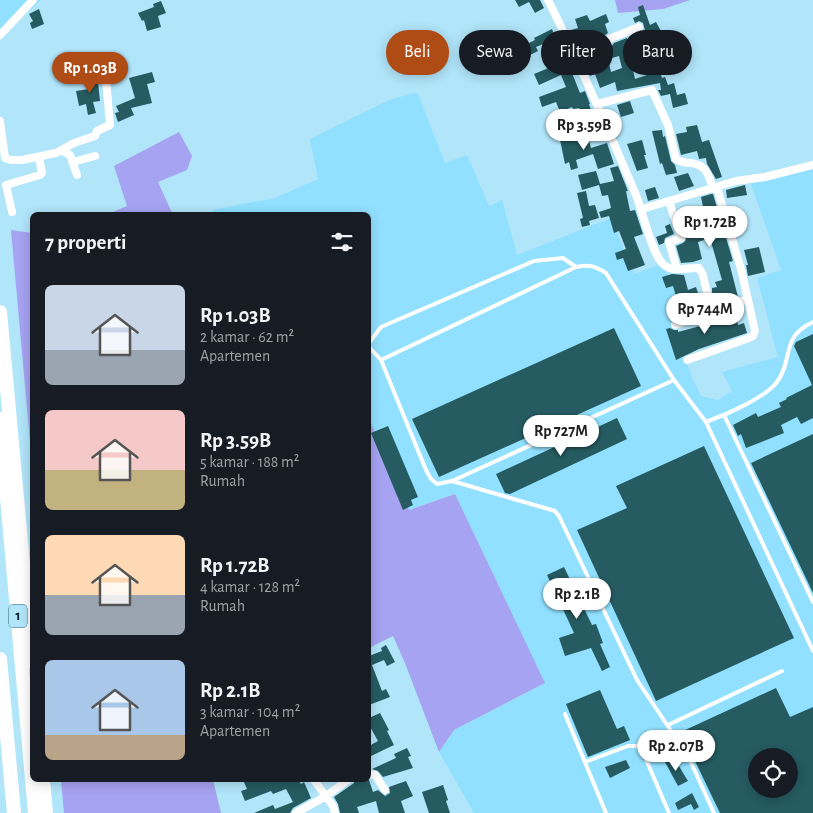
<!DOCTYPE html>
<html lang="id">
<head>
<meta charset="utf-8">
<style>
	:root { --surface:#171b24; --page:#242831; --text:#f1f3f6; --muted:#9ea1a6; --accent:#af4b14 }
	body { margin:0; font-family:"Alegreya Sans",sans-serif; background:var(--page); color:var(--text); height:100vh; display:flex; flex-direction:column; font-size:19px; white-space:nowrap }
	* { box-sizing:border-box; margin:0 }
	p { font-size:16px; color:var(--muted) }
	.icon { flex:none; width:28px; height:28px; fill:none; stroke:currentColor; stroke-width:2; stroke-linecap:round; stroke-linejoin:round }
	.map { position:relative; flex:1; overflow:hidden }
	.panel { position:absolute; left:30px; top:212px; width:341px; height:570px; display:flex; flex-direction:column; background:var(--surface); border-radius:8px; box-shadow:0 2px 12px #0003 }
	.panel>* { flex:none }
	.guide { position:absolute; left:386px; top:30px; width:351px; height:45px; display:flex; gap:10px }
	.controls { position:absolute; left:748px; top:748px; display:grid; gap:10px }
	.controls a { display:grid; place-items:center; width:50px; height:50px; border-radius:50%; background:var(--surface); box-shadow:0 2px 12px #0003; font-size:25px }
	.price { position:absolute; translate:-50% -42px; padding:0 11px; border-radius:18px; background:#fff; color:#222; font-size:16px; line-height:32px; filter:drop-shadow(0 1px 2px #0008) }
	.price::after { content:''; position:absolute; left:50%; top:30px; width:15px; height:11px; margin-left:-8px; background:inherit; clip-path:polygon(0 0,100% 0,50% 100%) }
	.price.selected { background:var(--accent); color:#fff }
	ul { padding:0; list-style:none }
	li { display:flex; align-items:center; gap:15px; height:125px; padding:0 15px }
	li span { display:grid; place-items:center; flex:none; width:140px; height:100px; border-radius:8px; color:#555 }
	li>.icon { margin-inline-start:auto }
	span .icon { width:60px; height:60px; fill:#fffc; stroke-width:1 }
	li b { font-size:21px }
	h2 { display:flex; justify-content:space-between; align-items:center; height:60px; padding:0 15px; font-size:21px }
	.pill { padding:0 18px; border-radius:22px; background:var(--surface); box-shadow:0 2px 12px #0003; font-size:18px; line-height:45px }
	.pill.selected { background:var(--accent); color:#fff }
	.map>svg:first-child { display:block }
	.built { fill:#91e0ff; fill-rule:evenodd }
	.green { fill:#a6a3f2 }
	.building { fill:#255b61; fill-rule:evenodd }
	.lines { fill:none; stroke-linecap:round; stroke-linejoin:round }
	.service { stroke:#fff; stroke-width:4 }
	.minor { stroke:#fff; stroke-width:8 }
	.motorway { stroke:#fff; stroke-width:14 }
	.labels { text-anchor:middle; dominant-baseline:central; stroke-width:5; stroke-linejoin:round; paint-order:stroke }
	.shield { fill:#b1e5fa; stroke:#355f6f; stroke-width:1 }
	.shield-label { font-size:14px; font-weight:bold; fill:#002633 }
</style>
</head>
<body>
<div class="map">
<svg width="813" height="813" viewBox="0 0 813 813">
	<rect width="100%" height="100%" fill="#b1e5fa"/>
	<path class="built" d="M0,0H41L0,37Z
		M417,92L445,163L467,155L489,206L502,200L517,255L611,218L634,274L662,264L682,303L666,311L693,379L701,396L718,400L732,391L722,372L778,357L757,278L781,270L750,181L813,167V813H474L439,752L454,730L544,684L454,494L409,510L369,419V215H214L212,210L275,198L318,179L310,139L389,100ZM756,756H789V789H756Z"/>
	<path class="green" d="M615,0H690L663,9L618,13Z
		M179,132L192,156L187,170L158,182L173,215H106L127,206L114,166Z
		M11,230L32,233V464Z
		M369,419L409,510L455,494L545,683L454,730L439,752L405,663L393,636L369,648Z
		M61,780H213L221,813H64Z"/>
	<path class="building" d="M515,0H540L544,8L535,13L529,2L519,7Z
		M161,1L166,13L158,16L161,27L147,31L144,20L142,21L138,13L154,7L153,4Z
		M643,5L650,25L656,22L661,31L652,35L654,40L650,41L662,78L665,77L668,85L674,83L677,95L685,93L688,104L673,108L670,94L661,96L658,90H661L660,83L617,91L615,82L600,88L595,74L590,76L585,60L609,50L614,43L627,38L628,42L643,38L642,35L646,34L643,23L639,21L635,23L633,18L640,15L638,7ZM619,56L622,68L611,72L608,59ZM644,62L647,75L635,79L632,66Z
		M39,9L44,24L32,29L30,23L33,21L29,14Z
		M606,14L609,22L605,24L608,33L605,35L602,41L595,44L594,38L581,44L577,36L573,37L571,30L578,28L575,19L587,15L590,21Z
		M552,29L556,39L558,38L565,53L561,54L569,69L570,68L580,93L585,91L590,104H589L598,131L588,134L579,108L573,109L572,107L560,112L556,102L542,107L539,97L566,87L561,75L539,85L534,74L551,67L547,58L554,54L548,42L536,47L538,51L530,55L525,45L535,40L534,38Z
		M97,72L100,101L93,102L96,113L88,115L86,104L79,106L76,91L89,89L87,74Z
		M152,72L155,82L147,84L152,103L131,108L134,115L118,122L115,113L119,112L116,106L135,98L129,78Z
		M630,101L634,113L621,117L617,105Z
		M697,125L702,142L709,140L722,177L716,179L707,164L706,158L699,159L697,151L681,155L676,134L687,132L686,127Z
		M662,130L663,137L665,136L671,161L675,165L677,173L666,175L662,163L660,164L652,131Z
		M573,131L576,140L588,137L591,148L607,143L614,164L598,169L593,154L576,160L578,168L571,170L569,162L565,164L559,135Z
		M642,140L646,155H644L648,168L637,171L627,144Z
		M618,166L628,191H626L630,211L635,210L643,234L634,237L645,265L628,271L623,258L617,260L615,253L626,249L619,231L614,233L609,216L601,218L599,212L611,208L608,195L602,196L599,185L582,190L578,175L596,171L600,184L614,181L610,168Z
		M688,173L694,186L679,191L674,177Z
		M745,185L747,195L727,198L726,190Z
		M655,187L659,198L648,201L645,190Z
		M586,191L589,206L595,205L599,218L589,221L590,225L582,227L580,219L583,218L577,193Z
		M711,194H713L733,261L729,262L738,297L711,306L709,298L712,294V288L717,287L715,282L722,280L710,238L698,242L702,259L693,262L681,263L676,246L683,243L686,240L681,221L690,218V220L704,217L705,216L701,197Z
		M670,224L674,234L665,238L664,243L659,245L656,237L667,233L665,226Z
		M759,247L765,272L748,276L746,265H748L744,250Z
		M672,274L684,275L688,290L696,287L699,296L695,297L698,311L672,320L669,308L679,306L673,286L666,288L662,277Z
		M735,310L738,325L744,323L747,333L699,349L676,360L666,329L670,328L674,330H678V332L715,322L714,317Z
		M614,328L641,386L439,477L412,419Z
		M813,334V418L801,424L797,417L781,425L784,433L746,448L741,434L738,436L733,425L756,413L758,417L781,407L779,403L787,399L786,398L812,385L794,346L796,342Z
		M617,418L627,439L510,494L505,493L496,474Z
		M388,426L418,497L411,500L413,505L403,510L371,433Z
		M813,434V593L751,463Z
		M704,446L794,638L656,701L577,530L627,508L616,486Z
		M564,567L592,625L596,624L603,643L600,644L610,667L602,671L591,648L565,656L559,638L574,633L547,575Z
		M386,645L395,662L387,666L384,660L372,665L382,691L386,689L390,697L369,705V694H371L369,688V656L382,651L381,648Z
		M776,688L790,717L813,707V813H720L681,732ZM756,756H789V789H756Z
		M600,690L617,729L624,726L630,740L588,757L566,704Z
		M380,713L389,730L387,731L394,745L369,757V746L378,741L369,725V718Z
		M407,748L411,756L408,757L413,768L383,777L378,771L372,769L396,758L394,754Z
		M674,758L688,781L678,786L665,762Z
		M626,760L630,768L610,778L605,767Z
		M243,780H299L301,784L304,782L311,798L293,808L290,813H254L273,805L275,809L293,802L286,789L273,794L271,791L245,801L241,791L247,789Z
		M354,780H369L373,792L378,790L385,796L390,793L389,787L406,781L413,796L401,801L405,813H379L376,801L357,807L359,813H340L338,804L334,797L354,783Z
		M443,785L448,800L446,801L450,813H429L422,792Z
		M692,793L699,807L694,810L691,804L678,810L675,803Z"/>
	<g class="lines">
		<path class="service" d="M369,343L381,327L534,261L563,258L576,267
			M369,347L381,360L426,470L431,479L437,484L452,481L674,380
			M381,360L576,267C589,264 595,266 606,273L674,380L706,422L813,651
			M724,415L813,602
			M706,422C725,415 765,398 777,382C794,359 780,337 813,322
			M452,481L555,511L559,516L637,680L688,756L714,813
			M565,714L606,813
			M668,725L782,671
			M585,762L628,746H638L642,750L669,813"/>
		<path class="minor" d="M548,0C580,64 608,129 636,195C643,213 651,250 662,263C671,274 687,267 699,268L703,275L707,293
			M0,35L33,0
			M577,57L607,45L609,39L639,27
			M597,104L652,90L668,125L676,159C681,162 686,163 691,163C707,165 709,176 713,189
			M0,121L5,158L11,160H22L56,153L74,143L95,136L97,131L110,125L106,79
			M62,151L70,155L77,175
			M73,162L95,156
			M669,201L681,238L669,242L677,269
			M642,209L736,181L765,177L813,165
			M12,212L6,185L40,175L42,173L39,157
			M675,325L748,299
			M687,360L749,338L753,336L755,331L741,269L717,188
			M369,774L375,775L385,790
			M314,780L333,806L335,813
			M296,813L326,796L348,780"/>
		<path class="motorway" d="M0,312L32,662
			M0,419L35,813
			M0,659L14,813
			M43,780L46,813"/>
	</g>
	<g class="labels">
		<rect class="shield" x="9" y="604.5" width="18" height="23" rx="4"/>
		<g class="shield-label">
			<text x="18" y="616">1</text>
		</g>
	</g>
</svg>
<div class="controls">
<a><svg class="icon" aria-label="locate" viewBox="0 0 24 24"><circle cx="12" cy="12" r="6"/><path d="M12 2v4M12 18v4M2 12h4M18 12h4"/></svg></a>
</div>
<b class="price selected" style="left:90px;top:94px">Rp 1.03B</b>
<b class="price" style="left:584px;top:151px">Rp 3.59B</b>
<b class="price" style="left:710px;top:248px">Rp 1.72B</b>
<b class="price" style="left:705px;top:335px">Rp 744M</b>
<b class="price" style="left:561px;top:457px">Rp 727M</b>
<b class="price" style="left:577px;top:620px">Rp 2.1B</b>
<b class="price" style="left:676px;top:772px">Rp 2.07B</b>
<div class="guide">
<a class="pill selected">Beli</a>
<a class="pill">Sewa</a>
<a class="pill">Filter</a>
<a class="pill">Baru</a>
</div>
<section class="panel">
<h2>7 properti<svg class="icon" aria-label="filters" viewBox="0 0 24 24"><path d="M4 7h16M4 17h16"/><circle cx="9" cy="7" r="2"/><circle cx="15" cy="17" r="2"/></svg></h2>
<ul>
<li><span style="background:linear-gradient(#c9d6e8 65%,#9aa5b1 0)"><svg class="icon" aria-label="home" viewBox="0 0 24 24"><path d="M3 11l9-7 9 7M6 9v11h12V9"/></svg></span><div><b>Rp 1.03B</b><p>2 kamar · 62 m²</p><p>Apartemen</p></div></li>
<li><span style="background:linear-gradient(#f6c9c9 60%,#c2b280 0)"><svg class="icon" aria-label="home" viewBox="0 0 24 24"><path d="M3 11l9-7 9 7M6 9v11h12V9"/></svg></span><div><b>Rp 3.59B</b><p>5 kamar · 188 m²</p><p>Rumah</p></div></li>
<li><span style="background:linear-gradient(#ffd9b3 60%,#9aa5b1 0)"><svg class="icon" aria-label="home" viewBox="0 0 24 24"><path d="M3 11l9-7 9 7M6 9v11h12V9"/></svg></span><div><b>Rp 1.72B</b><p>4 kamar · 128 m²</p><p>Rumah</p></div></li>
<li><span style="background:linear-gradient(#a9c7e8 75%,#b9a48a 0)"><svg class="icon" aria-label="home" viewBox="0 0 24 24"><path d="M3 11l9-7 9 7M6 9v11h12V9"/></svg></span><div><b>Rp 2.1B</b><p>3 kamar · 104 m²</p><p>Apartemen</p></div></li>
</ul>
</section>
</div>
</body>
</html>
